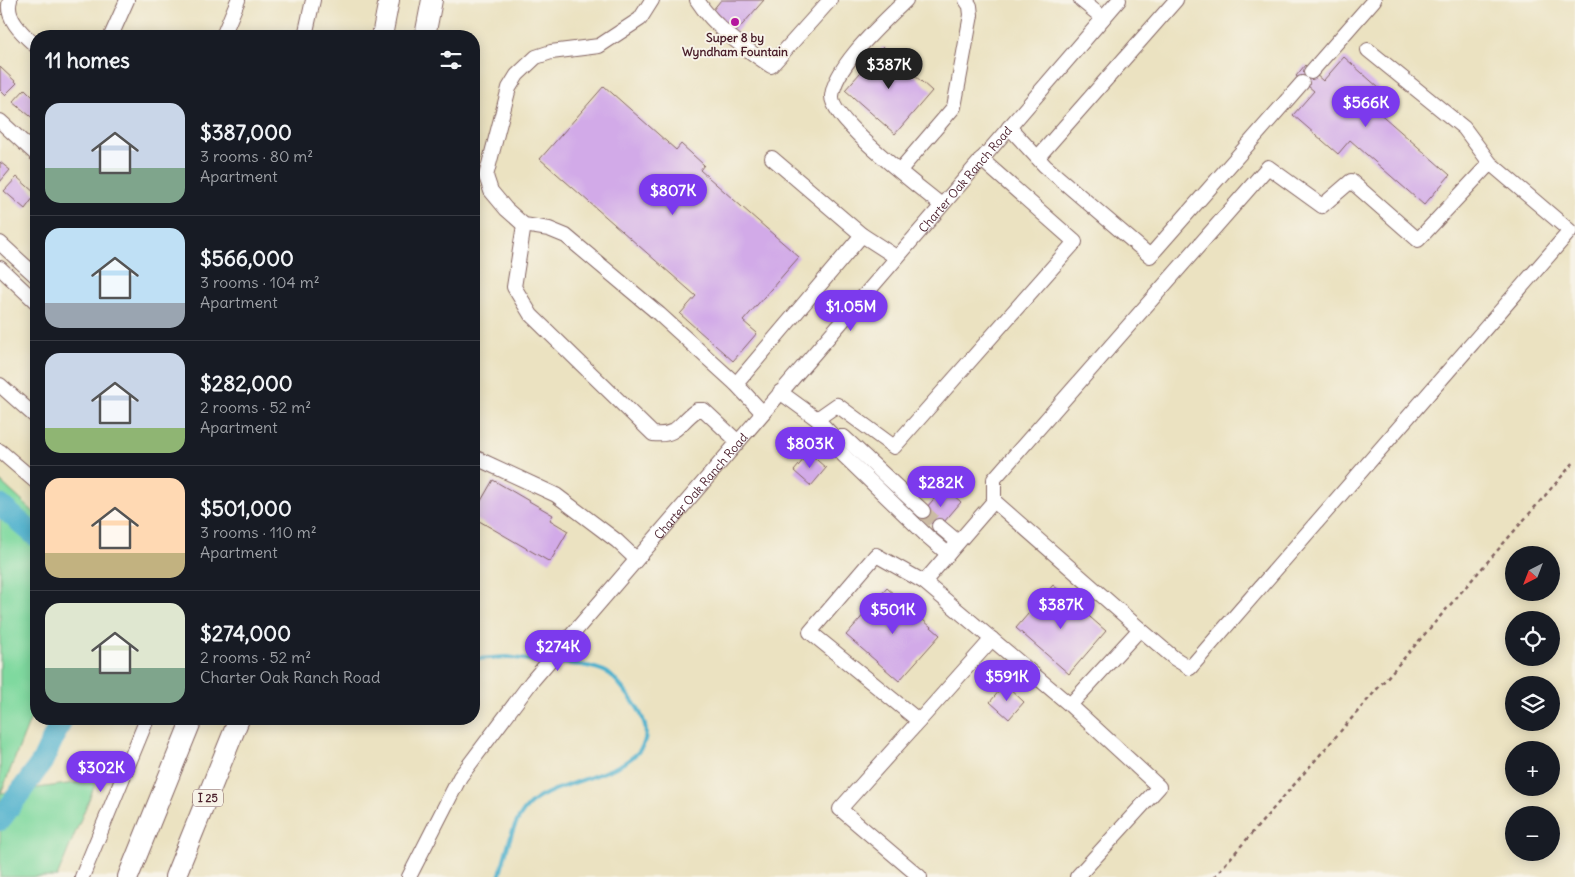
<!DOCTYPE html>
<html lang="en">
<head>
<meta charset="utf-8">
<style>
	:root { --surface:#171b24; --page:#242831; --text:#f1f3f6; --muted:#9ea1a6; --line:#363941; --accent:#7c3aed }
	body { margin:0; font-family:Delius,sans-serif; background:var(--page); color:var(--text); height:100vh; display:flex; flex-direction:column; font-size:19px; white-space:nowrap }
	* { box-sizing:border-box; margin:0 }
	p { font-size:16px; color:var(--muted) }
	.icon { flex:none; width:28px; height:28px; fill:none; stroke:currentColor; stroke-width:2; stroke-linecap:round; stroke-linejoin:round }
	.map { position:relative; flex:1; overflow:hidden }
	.details { position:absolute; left:30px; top:30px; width:450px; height:695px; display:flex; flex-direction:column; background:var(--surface); border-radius:20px; box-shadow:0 2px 12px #0003 }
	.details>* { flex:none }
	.needle { width:32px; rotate:222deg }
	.tools { position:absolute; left:1505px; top:546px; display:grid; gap:10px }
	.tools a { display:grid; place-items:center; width:55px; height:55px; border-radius:50%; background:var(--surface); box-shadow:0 2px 12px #0003; font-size:25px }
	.price { position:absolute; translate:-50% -42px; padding:0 11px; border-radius:18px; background:var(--accent); color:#fff; font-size:16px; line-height:32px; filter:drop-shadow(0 1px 2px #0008) }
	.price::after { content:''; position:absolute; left:50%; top:30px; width:15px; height:11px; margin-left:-8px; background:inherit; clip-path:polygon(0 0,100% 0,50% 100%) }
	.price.selected { background:#222; color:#fff }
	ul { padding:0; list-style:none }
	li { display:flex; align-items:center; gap:15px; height:125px; padding:0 15px }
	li+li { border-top:1px solid var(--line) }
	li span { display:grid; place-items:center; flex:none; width:140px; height:100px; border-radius:15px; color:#555 }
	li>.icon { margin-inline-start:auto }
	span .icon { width:60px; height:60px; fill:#fffc; stroke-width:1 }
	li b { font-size:21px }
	h2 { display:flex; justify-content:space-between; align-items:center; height:60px; padding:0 15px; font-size:21px }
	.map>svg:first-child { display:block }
	.green { fill:#7fd99f; stroke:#647c65 }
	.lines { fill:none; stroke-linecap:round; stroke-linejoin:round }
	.stream { stroke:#4eb1cd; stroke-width:4 }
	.river { stroke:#4eb1cd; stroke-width:22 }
	.building { fill:#d2aae8 }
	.minor-tunnel { stroke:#cbbba3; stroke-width:14; stroke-dasharray:14 7; stroke-linecap:butt }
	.minor-casing { stroke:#826360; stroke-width:16 }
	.highway-casing { stroke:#826360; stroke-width:22 }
	.path { stroke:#826360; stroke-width:2.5; stroke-dasharray:4 4; stroke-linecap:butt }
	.minor { stroke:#fff; stroke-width:14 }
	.highway { stroke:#fff; stroke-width:20 }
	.poi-dot { fill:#b5179e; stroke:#f7f3e8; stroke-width:2 }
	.labels { text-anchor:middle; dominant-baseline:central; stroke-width:4; stroke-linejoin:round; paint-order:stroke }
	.shield { fill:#f7f3e8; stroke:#7e5f64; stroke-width:1 }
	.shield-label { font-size:11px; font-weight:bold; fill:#4a1f2b }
	.poi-label { font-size:12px; font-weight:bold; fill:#4a1f2b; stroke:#f7f3e8 }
	.street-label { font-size:12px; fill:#4a1f2b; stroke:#f7f3e8 }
</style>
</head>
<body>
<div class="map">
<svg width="1575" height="877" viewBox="0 0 1575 877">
	<rect width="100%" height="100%" fill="#f7f3e8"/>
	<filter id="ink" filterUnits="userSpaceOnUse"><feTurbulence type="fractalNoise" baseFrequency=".02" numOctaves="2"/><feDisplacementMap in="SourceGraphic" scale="10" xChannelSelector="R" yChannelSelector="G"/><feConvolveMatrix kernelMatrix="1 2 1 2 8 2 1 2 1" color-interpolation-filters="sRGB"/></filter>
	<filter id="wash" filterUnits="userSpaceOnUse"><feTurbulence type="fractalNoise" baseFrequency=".0096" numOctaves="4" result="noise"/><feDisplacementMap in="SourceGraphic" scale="20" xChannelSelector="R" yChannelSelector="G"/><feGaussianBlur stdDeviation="1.12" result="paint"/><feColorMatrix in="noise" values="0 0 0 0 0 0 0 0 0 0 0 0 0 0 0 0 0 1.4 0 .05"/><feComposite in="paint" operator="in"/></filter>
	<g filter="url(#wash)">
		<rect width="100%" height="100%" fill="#ebe2c1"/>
		<path class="green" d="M0,481L36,514V705L1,793L97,780L57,877H0Z"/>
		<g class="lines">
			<path class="stream" d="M474,659L507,657L543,662
				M499,877C507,852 510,824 529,805C563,772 693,774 628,695C622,688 616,679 608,673C594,665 568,663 552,663"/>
			<path class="river" d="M0,505L36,536
				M0,820L42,762L62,719"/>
		</g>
		<g id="blocks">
			<path class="building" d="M721,0H764L736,32L712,11Z
				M883,47L932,91L895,134L845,90Z
				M1344,57L1388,96L1376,110L1450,175L1424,205L1350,140L1338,154L1293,115L1314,91L1296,76L1305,65L1323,81Z
				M0,67L17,83L5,95L0,90Z
				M604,86L676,150L681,144L704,165L700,170L799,257L743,321L757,333L733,361L680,314L696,296L540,159Z
				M25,89L36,100L35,120L13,102Z
				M0,162L10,170L0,182Z
				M17,177L36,194L25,209L4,191Z
				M809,453L826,468L811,486L794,471Z
				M493,480L553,515L550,520L568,531L550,562L474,518V513Z
				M944,487L961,502L938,529L921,514Z
				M1053,585L1106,631L1069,674L1016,628Z
				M887,588L940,635L899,681L846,635Z
				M1005,684L1024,702L1009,719L990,702Z"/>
		</g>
	</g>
	<g filter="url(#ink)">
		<use href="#blocks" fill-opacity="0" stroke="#826360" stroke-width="1"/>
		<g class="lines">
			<path class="minor-tunnel" d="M923,511L939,526"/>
			<defs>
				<g id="minor">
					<path d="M10,0C4,18 24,35 36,46"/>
					<path d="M652,0L640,19L599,46L551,52L536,57L517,75L509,88L486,176L491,191L506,209L524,225L549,229L566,236L659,314L736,384"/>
					<path d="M697,0C715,28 743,47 771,66L830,0"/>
					<path d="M906,0C884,22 835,65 832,96C830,120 921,188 941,205"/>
					<path d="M1081,0L1103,18"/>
					<path d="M111,36L127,0"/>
					<path d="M223,36L238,0"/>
					<path d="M305,36L313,0"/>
					<path d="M1368,50L1464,128L1490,163L1570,231L1190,668L1174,658L1140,629L1070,705L924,582L994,501V479L1268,167L1322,206L1351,181L1418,240L1490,163"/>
					<path d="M1311,72L1374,0"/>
					<path d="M0,121L36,154"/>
					<path d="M1009,127L1045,166L1150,256L1302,83"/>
					<path d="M1038,157L1176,0"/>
					<path d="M772,158L862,235"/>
					<path d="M900,170L954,107L971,15L970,6L966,0"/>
					<path d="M524,225L514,287L531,315L653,434C678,437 679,422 697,410H704L737,441"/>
					<path d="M0,243L36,276"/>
					<path d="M0,268L36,302"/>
					<path d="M0,385L36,417"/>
					<path d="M780,392L817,419L834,437L836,448L927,536L948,554"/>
					<path d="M762,412L736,384L862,235L896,257"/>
					<path d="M817,419L837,405L894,447L1075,242L981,159"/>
					<path d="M834,437H844L923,511"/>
					<path d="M0,451L36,482"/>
					<path d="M474,457L556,495L617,541L636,559"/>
					<path d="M994,501L1140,629"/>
					<path d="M939,526L958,542"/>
					<path d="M924,582L876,555L810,632L919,721L992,639"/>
					<path d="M1070,705L1159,787L1077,877"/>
					<path d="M919,721L840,809L920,877"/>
					<path d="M82,877L147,719"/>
					<path id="s1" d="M409,877L460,777L532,681L1119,0"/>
				</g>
				<path id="highway" d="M382,36L389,0
					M425,36L432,0
					M128,877L192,719
					M175,877L239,719"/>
			</defs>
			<use href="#minor" class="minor-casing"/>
			<use href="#highway" class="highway-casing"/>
			<path class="path" d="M1214,877L1575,461"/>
			<use href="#minor" class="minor"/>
			<use href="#highway" class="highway"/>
		</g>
	</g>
	<circle class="poi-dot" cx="735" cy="22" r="5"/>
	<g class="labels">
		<rect class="shield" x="193" y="789.5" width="30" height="17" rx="4"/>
		<g class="shield-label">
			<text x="208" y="798">I 25</text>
		</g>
		<g class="poi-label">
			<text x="735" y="37">Super 8 by<tspan x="735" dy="14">Wyndham Fountain</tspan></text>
		</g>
		<g class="street-label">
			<text stroke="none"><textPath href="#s1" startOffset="895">Charter Oak Ranch Road</textPath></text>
			<text stroke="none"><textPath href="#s1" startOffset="490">Charter Oak Ranch Road</textPath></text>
		</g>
	</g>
</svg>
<div class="tools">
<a><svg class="needle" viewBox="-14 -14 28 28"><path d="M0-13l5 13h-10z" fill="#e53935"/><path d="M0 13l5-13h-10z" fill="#9ea1a6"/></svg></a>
<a><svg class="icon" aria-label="locate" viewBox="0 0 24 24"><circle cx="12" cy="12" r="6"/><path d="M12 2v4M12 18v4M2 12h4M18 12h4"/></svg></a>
<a><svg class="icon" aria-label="layers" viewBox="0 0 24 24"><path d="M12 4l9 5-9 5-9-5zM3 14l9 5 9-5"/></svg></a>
<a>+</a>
<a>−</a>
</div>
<b class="price selected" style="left:889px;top:90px">$387K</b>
<b class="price" style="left:1366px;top:128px">$566K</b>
<b class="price" style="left:673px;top:216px">$807K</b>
<b class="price" style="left:851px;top:332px">$1.05M</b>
<b class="price" style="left:810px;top:469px">$803K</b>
<b class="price" style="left:941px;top:508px">$282K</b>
<b class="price" style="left:1061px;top:630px">$387K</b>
<b class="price" style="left:893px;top:635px">$501K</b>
<b class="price" style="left:558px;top:672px">$274K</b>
<b class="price" style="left:1007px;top:702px">$591K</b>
<b class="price" style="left:101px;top:793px">$302K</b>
<section class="details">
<h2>11 homes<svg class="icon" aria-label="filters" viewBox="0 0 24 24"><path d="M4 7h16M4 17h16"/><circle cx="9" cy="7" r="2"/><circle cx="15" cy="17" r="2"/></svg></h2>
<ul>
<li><span style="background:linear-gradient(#c9d6e8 65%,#7fa58c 0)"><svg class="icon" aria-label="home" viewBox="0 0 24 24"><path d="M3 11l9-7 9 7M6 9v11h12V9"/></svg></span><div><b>$387,000</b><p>3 rooms · 80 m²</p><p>Apartment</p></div></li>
<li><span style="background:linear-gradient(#bfe0f5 75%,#9aa5b1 0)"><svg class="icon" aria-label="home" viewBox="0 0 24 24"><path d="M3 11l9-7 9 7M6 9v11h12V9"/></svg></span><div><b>$566,000</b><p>3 rooms · 104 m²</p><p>Apartment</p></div></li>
<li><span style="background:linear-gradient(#c9d6e8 75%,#8fb573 0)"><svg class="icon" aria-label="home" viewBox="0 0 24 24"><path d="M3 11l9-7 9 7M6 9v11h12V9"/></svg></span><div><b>$282,000</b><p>2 rooms · 52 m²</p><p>Apartment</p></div></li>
<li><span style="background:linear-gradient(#ffd9b3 75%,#c2b280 0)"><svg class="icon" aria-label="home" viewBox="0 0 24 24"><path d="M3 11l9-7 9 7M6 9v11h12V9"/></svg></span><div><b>$501,000</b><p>3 rooms · 110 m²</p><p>Apartment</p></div></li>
<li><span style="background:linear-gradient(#dfe7d0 65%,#7fa58c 0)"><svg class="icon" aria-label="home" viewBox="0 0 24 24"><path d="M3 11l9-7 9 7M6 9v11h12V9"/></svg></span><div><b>$274,000</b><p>2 rooms · 52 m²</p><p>Charter Oak Ranch Road</p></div></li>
</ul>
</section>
</div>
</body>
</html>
